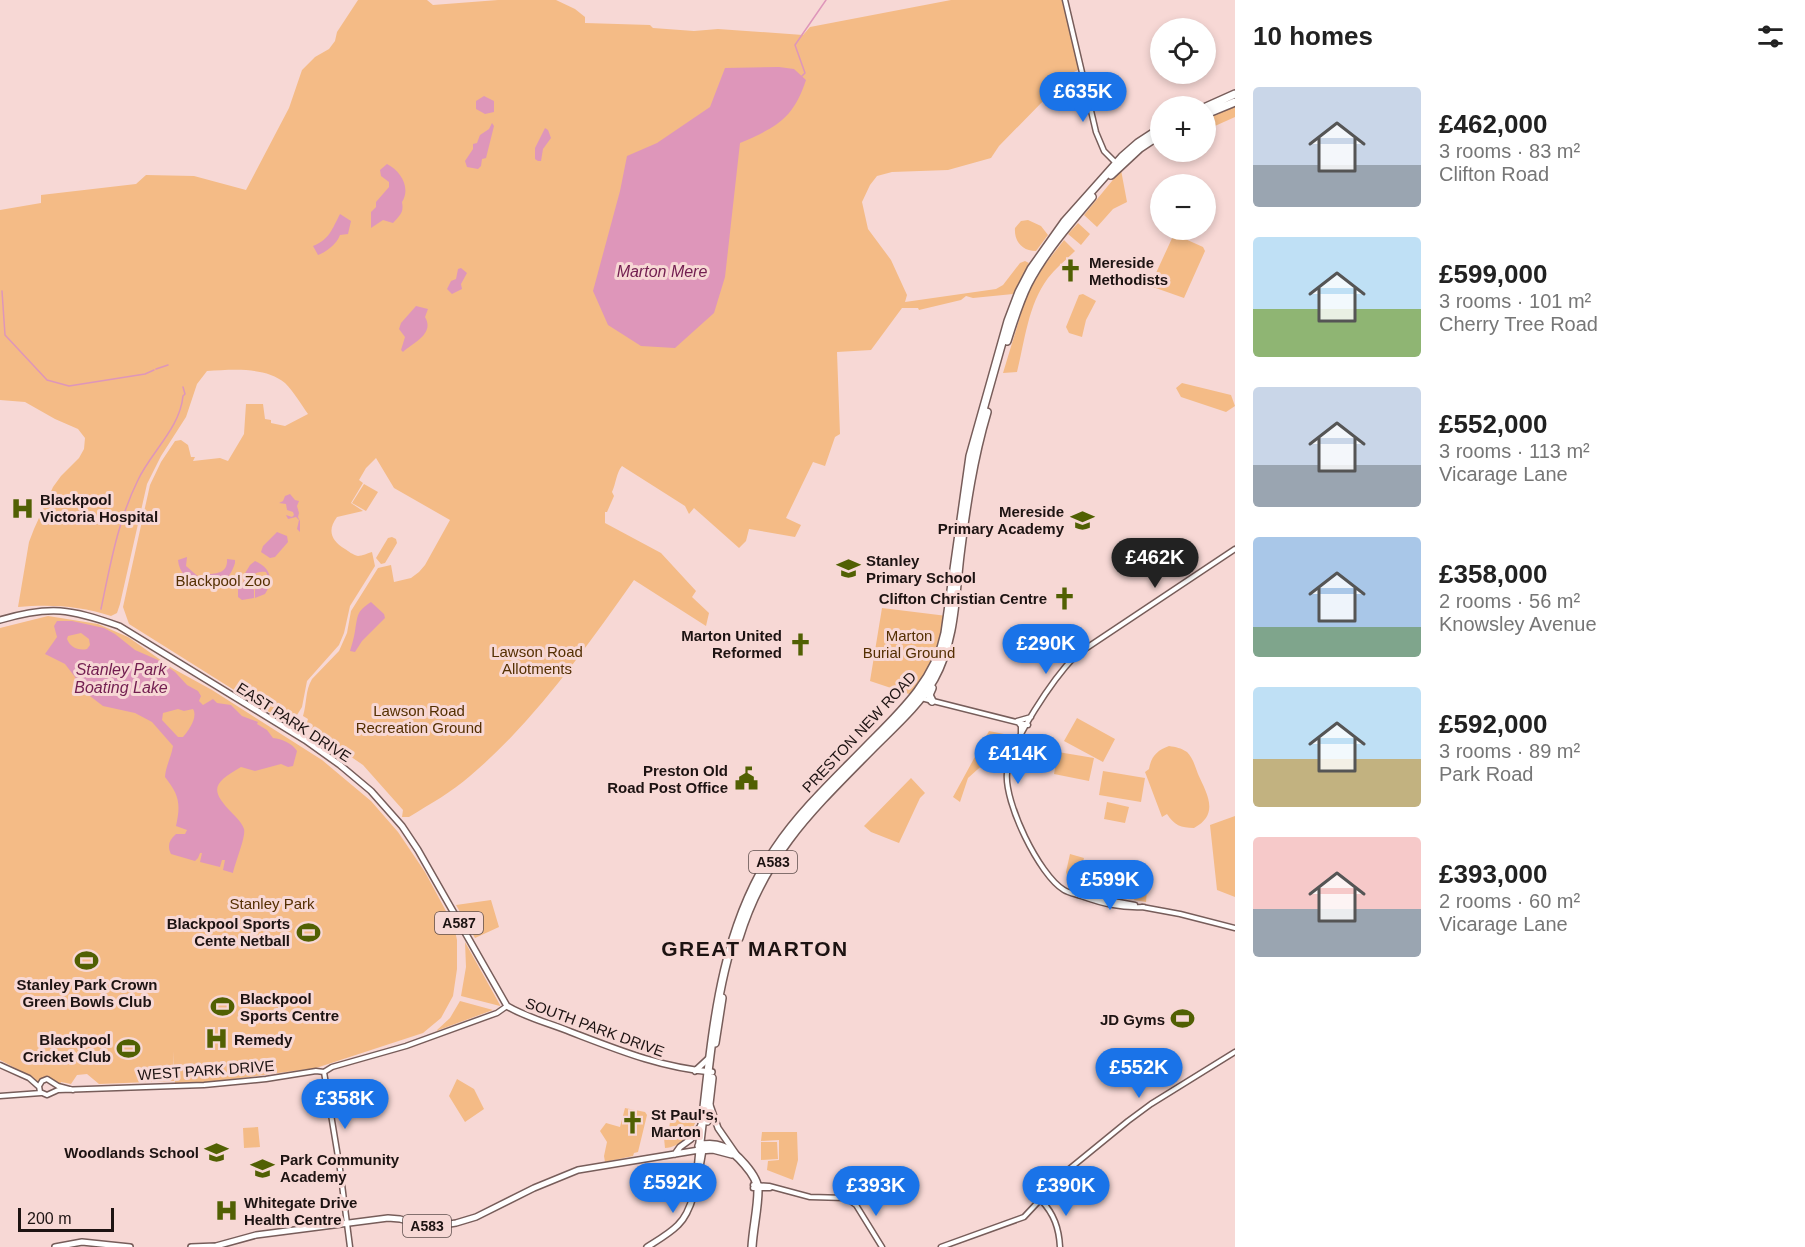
<!DOCTYPE html>
<html lang="en">
<head>
<meta charset="utf-8">
<style>
	:root { --surface:#fff; --page:#f2f2f2; --text:#222; --muted:#767676; --accent:#1a73e8 }
	body { margin:0; font-family:Arial,sans-serif; background:var(--page); color:var(--text); height:100vh; display:flex; flex-direction:column; font-size:22px; white-space:nowrap }
	* { box-sizing:border-box; margin:0 }
	p { font-size:20px; color:var(--muted) }
	.icon { flex:none; width:33px; height:33px; fill:none; stroke:currentColor; stroke-width:2; stroke-linecap:round; stroke-linejoin:round }
	.map { position:relative; flex:1; overflow:hidden }
	.drawer { display:flex; flex-direction:column; background:var(--surface); width:570px }
	.drawer>* { flex:none }
	.buttons { position:absolute; left:1150px; top:18px; display:grid; gap:12px }
	.buttons a { display:grid; place-items:center; width:66px; height:66px; border-radius:50%; background:var(--surface); box-shadow:0 3px 9px #0003; font-size:30px }
	.scale { position:absolute; left:18px; bottom:15px; width:96px; box-sizing:border-box; padding-left:6px; border:3px solid #1d1312; border-top:0; font-size:16px; line-height:21px; white-space:nowrap; color:#1d1312; -webkit-text-stroke:4px #f7d8d5; paint-order:stroke }
	.price { position:absolute; translate:-50% -51px; padding:0 14px; border-radius:21px; background:var(--accent); color:#fff; font-size:20px; line-height:39px; filter:drop-shadow(0 2px 3px #0008) }
	.price::after { content:''; position:absolute; left:50%; top:36px; width:18px; height:14px; margin-left:-9px; background:inherit; clip-path:polygon(0 0,100% 0,50% 100%) }
	.price.active { background:#222; color:#fff }
	ul { padding:0; list-style:none }
	li { display:flex; align-items:center; gap:18px; height:150px; padding:0 18px }
	li span { display:grid; place-items:center; flex:none; width:168px; height:120px; border-radius:6px; color:#555 }
	li>.icon { margin-inline-start:auto }
	span .icon { width:72px; height:72px; fill:#fffc; stroke-width:1 }
	li b { font-size:26px }
	h2 { display:flex; justify-content:space-between; align-items:center; height:72px; padding:0 18px; font-size:26px }
	main { display:flex; flex:1; min-height:0 }
	.map>svg:first-child { display:block }
	.green { fill:#f4bb86 }
	.water { fill:#de96ba; fill-rule:evenodd }
	.lines { fill:none; stroke-linecap:round; stroke-linejoin:round }
	.stream { stroke:#de96ba; stroke-width:1.5 }
	.minor-casing { stroke:#775d5a; stroke-width:7 }
	.major-casing { stroke:#775d5a; stroke-width:8 }
	.highway-casing { stroke:#775d5a; stroke-width:10 }
	.minor { stroke:#fff; stroke-width:4 }
	.major { stroke:#fff; stroke-width:5 }
	.highway { stroke:#fff; stroke-width:7 }
	.labels { text-anchor:middle; dominant-baseline:central; stroke-width:6; stroke-linejoin:round; paint-order:stroke }
	.shield { fill:#f7d8d5; stroke:#5e4e4c; stroke-width:1.5 }
	.shield-label { font-size:14px; font-weight:bold; fill:#1d1312 }
	.poi-label { font-size:15px; font-weight:bold; fill:#1d1312; stroke:#f7d8d5; text-anchor:start }
	.park-label { font-size:15px; fill:#542f02; stroke:#f7d8d5 }
	.street-label { font-size:15px; fill:#1d1312; stroke:#f7d8d5 }
	.water-label { font-size:16px; font-style:italic; fill:#721e50; stroke:#f7d8d5 }
	.district-label { font-size:21px; font-weight:bold; letter-spacing:1.5px; fill:#1d1312; stroke:#f7d8d5 }
</style>
</head>
<body>
<main>
<div class="map">
<svg width="1235" height="1247" viewBox="0 0 1235 1247">
	<rect width="100%" height="100%" fill="#f7d8d5"/>
	<path class="green" d="M358,0H427L433,5L498,0H556L575,9L585,17V23L650,25L653,28L694,31L718,29L803,35L810,27L951,0H1065L1078,68V70L1056,81L1048,96L999,146L991,158L948,170L892,172L877,176L870,185L862,202L868,229L891,260L907,295L905,302L996,289L1003,285L1020,263L1025,261L1029,263L1013,294L973,298L966,296L961,300L919,310L918,308H902L871,350L837,352L840,434L835,437L825,466L813,462L786,518L801,525L795,537L749,529L746,541L739,548L694,508L689,514L685,506L622,466C616,473 616,484 612,492L614,496L607,512H605V523L661,553L696,591L692,597L709,613L706,626L634,580C585,649 535,721 470,776C452,792 430,804 409,817H402L403,810L363,765L306,726L308,719L303,716C307,703 305,691 312,679L339,651L347,633L351,611L378,568L391,565L394,582L411,578L419,572L425,565L450,520L394,488L376,458L366,468L359,480L363,483L351,503L363,511L337,517C327,530 331,541 345,549C348,551 353,555 358,556C362,556 368,553 372,552L375,566L350,606L344,633L339,645L307,681L302,707L292,723L274,715L129,624L123,607L150,485L161,462L175,441L181,440L188,445L191,457H195L193,461L220,458L228,461L244,434L246,404H263L265,419L271,420V423L285,426L308,414C301,404 294,392 285,383C265,366 231,370 207,371L197,384L186,417L161,456L147,484L120,604L117,613L111,616C80,606 51,604 18,607L29,542L34,529L53,487L61,476L79,458L84,449L85,438L78,429L55,419L25,402L0,400V210L41,203V195L136,184L146,175L194,176L246,190L289,108L302,70L315,57L329,49L335,41L337,32Z
		M1235,102V117L1206,130V114Z
		M1121,170L1127,202L1113,209L1097,227L1084,215Z
		M1028,220L1041,226L1048,235L1036,251C1022,251 1014,241 1015,228L1021,221Z
		M1078,223L1090,234L1081,245L1068,234Z
		M1174,234L1203,247L1205,251L1184,298L1150,286Z
		M1064,240L1075,251C1066,260 1056,268 1048,278C1028,305 1025,340 1017,372L1003,373L1026,297L1043,267Z
		M1083,294L1096,301L1086,320L1082,337L1069,333L1066,327L1079,295Z
		M1182,383L1231,395L1235,406L1226,412L1181,397L1176,388Z
		M364,484L378,492L366,511L352,503Z
		M392,537L396,539L397,543L385,563L381,564L376,558L388,538Z
		M882,608L947,616L941,651L915,696L870,681Z
		M48,616L98,624L128,637L172,668L212,690L322,760L371,801L398,832L425,872L454,926L457,940V969L453,996L441,1018L423,1033L316,1068L210,1082L175,1084L173,1051L174,1081L99,1084L87,1074L77,1075L71,1084L61,1082L60,1085L49,1077L38,1083L34,1078L0,1060V628Z
		M1077,718L1115,739L1103,762L1064,741Z
		M989,731L1004,734L996,743L987,761L968,778L960,802L953,797Z
		M1169,746C1176,747 1181,748 1187,752C1193,758 1195,766 1198,774C1207,794 1220,814 1194,828C1181,828 1174,825 1167,814L1162,817L1145,772L1149,769C1151,757 1157,750 1169,746Z
		M1058,752L1094,758L1089,781L1054,774Z
		M1103,771L1145,778L1141,802L1099,795Z
		M911,778L925,793L920,798L899,843L871,832L864,826Z
		M1107,802L1129,807L1125,823L1104,819Z
		M1235,816V897L1217,890L1210,825Z
		M1070,854L1084,858L1079,878L1067,876L1066,872Z
		M1135,873H1138V887H1145L1147,890L1146,902L1134,900L1138,891L1132,888Z
		M491,900L499,927L475,938L456,905Z
		M465,942L500,1005V1006L461,996L466,967Z
		M460,1001L493,1010L436,1031L450,1018Z
		M457,1079L474,1089L484,1109L465,1122L449,1096Z
		M625,1108L645,1112L647,1115L638,1152L634,1153L633,1156L605,1162L604,1156L607,1142L600,1131L606,1123L620,1127Z
		M671,1115L697,1117C694,1131 680,1148 665,1148L663,1128L669,1129Z
		M258,1127L260,1147L244,1148L243,1128Z
		M762,1132H797L798,1160L793,1180L767,1170L768,1161L779,1160V1140L761,1141Z
		M761,1142H777L778,1159L761,1160Z"/>
	<path class="water" d="M779,67L794,69L806,80C793,119 777,127 740,143L725,277L714,313L675,348L641,346L608,325L593,291L620,191L627,156L657,143L710,107L725,68Z
		M484,96L494,101V112L485,114L476,109V101Z
		M492,123L494,126L486,158L482,159L481,166L478,169L467,167L465,161L473,149V144L477,143L480,135L489,129Z
		M545,128L548,130L551,138L543,149L541,161H538L535,159V148Z
		M387,164C401,171 411,188 402,202C404,213 400,215 393,223L383,220L371,228V212L376,207V202L389,187V182L381,176L380,170Z
		M340,214L351,221L348,234L340,235C337,244 326,252 318,255L313,246C330,239 332,229 340,214Z
		M461,268L467,273L461,284L462,289L452,294L447,289L451,281L456,279L458,269Z
		M416,306L428,309L425,317C435,334 413,343 403,352L401,350L405,337L399,329L401,323Z
		M290,494L295,500L299,501L297,506L299,513L298,517L300,521V532L297,529L299,520L296,517L288,519L286,515L292,517L294,515L293,512L287,510L286,504L279,503L283,501L285,496Z
		M277,532L287,536L288,542L275,557L270,558L261,552L263,546Z
		M187,557L186,566L201,579L207,574C218,574 228,572 227,559L235,560V563C229,582 218,587 199,589C189,581 179,573 178,560Z
		M255,561C271,568 274,580 265,594L255,598V589L263,588L268,577L266,572C256,571 252,574 249,584L254,590V598L242,600L238,597V588L244,581V575L250,565Z
		M371,602L384,614L385,618L362,641L355,652L350,651C352,644 354,638 355,631C358,615 356,612 371,602Z
		M57,621H72L104,628L115,634L135,650L158,660L175,672L187,685L198,691L201,696L199,701L203,705L213,699L217,703L231,705L242,716L258,722L257,724L267,730L273,738C282,739 292,743 297,751L293,766L288,767L281,764L255,771L241,767C214,783 208,789 233,814C237,818 242,823 244,829C246,837 235,863 233,873L223,870L225,860H222L220,867L200,862L202,853H200L198,858L195,861L171,854C167,846 169,840 176,834H185L187,830L176,826C181,803 179,795 165,777C166,765 171,758 173,746L152,722L135,713L103,706L78,687L75,677L65,664L45,654L57,637L54,626ZM81,633L89,639L90,645L87,649C78,651 70,647 67,639L68,636ZM178,709L184,711L193,709C198,717 189,730 183,737H178L162,720L163,713Z"/>
	<g class="lines">
		<path class="stream" d="M802,76L805,73L795,45L826,0
			M2,291L5,335L47,380L69,386L145,374L154,370
			M156,369L168,365
			M101,609C110,566 118,520 138,480C151,452 180,428 183,396L185,394L183,387"/>
		<defs>
			<path id="minor" d="M1065,0L1096,132L1104,151L1116,163
				M921,698L1028,725
				M1021,734V726L1017,721L1031,717
				M1086,896L1135,905
				M1142,907L1180,914L1235,928
				M1144,907C1119,908 1104,904 1081,896C1075,894 1069,893 1064,890C1039,875 1004,802 1007,773C1011,740 1053,679 1076,655L1235,549
				M0,1065L29,1078L38,1086
				M324,1072L340,1169L350,1247
				M73,1090L58,1086L47,1079L42,1081L39,1086L40,1092L47,1095L58,1090L204,1085L266,1079L316,1071L324,1072L332,1067L406,1046L497,1013L507,1006
				M0,1096L41,1093
				M753,1185L769,1186L810,1197L846,1198L856,1205L882,1247
				M753,1188H770
				M1041,1200C1054,1214 1059,1228 1060,1247
				M941,1247L1024,1217L1068,1170L1128,1121L1151,1104L1235,1052"/>
			<path id="major" d="M0,620C51,605 70,609 119,626L305,740L340,765L371,791L402,826L418,850L507,1006C527,1018 549,1023 571,1032C618,1050 662,1068 712,1072
				M695,1071L709,1058
				M710,1105L718,1128L736,1154
				M675,1154L680,1147L691,1139L702,1124
				M55,1247L82,1242L130,1247
				M191,1247L216,1246L256,1235L388,1218L400,1219L430,1227L456,1223L476,1217L534,1188L578,1170L699,1150L696,1180
				M647,1247C658,1240 669,1234 678,1225C694,1210 699,1172 703,1150"/>
			<path id="highway" d="M1206,107L1235,94
				M1206,114L1235,102
				M1111,175L1140,148L1161,134
				M1007,341C1013,322 1019,302 1028,284C1044,253 1069,224 1092,197
				M932,688L929,695L932,701
				M739,938C765,853 814,808 874,747C895,726 919,705 934,679C955,641 955,597 960,555C966,507 973,459 987,412
				M715,1043L722,998
				M707,1121L712,1078
				M699,1146C707,1144 715,1144 723,1147C735,1151 758,1176 758,1190C758,1209 753,1228 752,1247
				M732,1154L713,1149L699,1150C712,1048 715,938 775,849C801,810 837,777 869,744C901,712 936,679 945,633L970,456L1008,321L1019,292L1031,269L1065,221L1122,157L1138,143L1161,128"/>
		</defs>
		<use href="#minor" class="minor-casing"/>
		<use href="#major" class="major-casing"/>
		<use href="#highway" class="highway-casing"/>
		<use href="#minor" class="minor"/>
		<use href="#major" class="major"/>
		<use href="#highway" class="highway"/>
	</g>
	<defs>
		<symbol id="church-bare" viewBox="-9 -9 18 18"><path d="M-1.2-6h2.4v3.5h3.3v2.4h-3.3V6h-2.4V-.1h-3.3v-2.4h3.3Z" fill="#516003" stroke="#f7d8d5" stroke-width="2.5" paint-order="stroke"/></symbol>
		<symbol id="hospital-bare" viewBox="-9 -9 18 18"><path d="M-5-5h3v3.5h4V-5h3V5h-3V1.5h-4V5h-3Z" fill="#516003" stroke="#f7d8d5" stroke-width="2.5" paint-order="stroke"/></symbol>
		<symbol id="school-bare" viewBox="-9 -9 18 18"><path d="M0-5L7-2L0 1L-7-2ZM-4 1L0 2.5L4 1V4Q0 6-4 4Z" fill="#516003" stroke="#f7d8d5" stroke-width="2.5" paint-order="stroke"/></symbol>
		<symbol id="civic-bare" viewBox="-9 -9 18 18"><path d="M-.6-6.5H3V-4.5H.6V-3L4-1V1h2V6H-6V1h2V-1L-.6-3ZM-1.2 2.5V6h2.4V2.5Z" fill="#516003" stroke="#f7d8d5" stroke-width="2.5" paint-order="stroke"/></symbol>
		<symbol id="stadium-bare" viewBox="-9 -9 18 18"><path d="M0-5a6.5 5 0 1 0 0 10a6.5 5 0 1 0 0-10ZM-3.5-1.8h7v3.6h-7Z" fill="#516003" stroke="#f7d8d5" stroke-width="2.5" paint-order="stroke"/></symbol>
	</defs>
	<g fill-rule="evenodd">
		<use href="#church-bare" x="1054" y="254" width="33" height="33"/>
		<use href="#hospital-bare" x="6" y="492" width="33" height="33"/>
		<use href="#school-bare" x="1066" y="504" width="33" height="33"/>
		<use href="#school-bare" x="832" y="552" width="33" height="33"/>
		<use href="#church-bare" x="1048" y="582" width="33" height="33"/>
		<use href="#church-bare" x="784" y="628" width="33" height="33"/>
		<use href="#civic-bare" x="730" y="762" width="33" height="33"/>
		<use href="#stadium-bare" x="292" y="916" width="33" height="33"/>
		<use href="#stadium-bare" x="70" y="944" width="33" height="33"/>
		<use href="#stadium-bare" x="206" y="990" width="33" height="33"/>
		<use href="#stadium-bare" x="1166" y="1002" width="33" height="33"/>
		<use href="#hospital-bare" x="200" y="1022" width="33" height="33"/>
		<use href="#stadium-bare" x="112" y="1032" width="33" height="33"/>
		<use href="#church-bare" x="616" y="1106" width="33" height="33"/>
		<use href="#school-bare" x="200" y="1136" width="33" height="33"/>
		<use href="#school-bare" x="246" y="1152" width="33" height="33"/>
		<use href="#hospital-bare" x="210" y="1194" width="33" height="33"/>
	</g>
	<g class="labels">
		<g class="shield">
			<rect x="749" y="851" width="48" height="22" rx="4.5"/>
			<rect x="435" y="912" width="48" height="22" rx="4.5"/>
			<rect x="403" y="1215" width="48" height="22" rx="4.5"/>
		</g>
		<g class="shield-label">
			<text x="773" y="862">A583</text>
			<text x="459" y="923">A587</text>
			<text x="427" y="1226">A583</text>
		</g>
		<g class="poi-label">
			<text x="1089" y="262">Mereside<tspan x="1089" dy="17">Methodists</tspan></text>
			<text x="40" y="499">Blackpool<tspan x="40" dy="17">Victoria Hospital</tspan></text>
			<text x="1064" y="511" text-anchor="end">Mereside<tspan x="1064" dy="17">Primary Academy</tspan></text>
			<text x="866" y="560">Stanley<tspan x="866" dy="17">Primary School</tspan></text>
			<text x="1047" y="598" text-anchor="end">Clifton Christian Centre</text>
			<text x="782" y="635" text-anchor="end">Marton United<tspan x="782" dy="17">Reformed</tspan></text>
			<text x="728" y="770" text-anchor="end">Preston Old<tspan x="728" dy="17">Road Post Office</tspan></text>
			<text x="290" y="923" text-anchor="end">Blackpool Sports<tspan x="290" dy="17">Cente Netball</tspan></text>
			<text x="87" y="984" text-anchor="middle">Stanley Park Crown<tspan x="87" dy="17">Green Bowls Club</tspan></text>
			<text x="240" y="998">Blackpool<tspan x="240" dy="17">Sports Centre</tspan></text>
			<text x="1165" y="1019" text-anchor="end">JD Gyms</text>
			<text x="111" y="1039" text-anchor="end">Blackpool<tspan x="111" dy="17">Cricket Club</tspan></text>
			<text x="234" y="1039">Remedy</text>
			<text x="651" y="1114">St Paul's,<tspan x="651" dy="17">Marton</tspan></text>
			<text x="199" y="1152" text-anchor="end">Woodlands School</text>
			<text x="280" y="1159">Park Community<tspan x="280" dy="17">Academy</tspan></text>
			<text x="244" y="1202">Whitegate Drive<tspan x="244" dy="17">Health Centre</tspan></text>
		</g>
		<g class="park-label">
			<text x="223" y="580">Blackpool Zoo</text>
			<text x="909" y="635">Marton<tspan x="909" dy="17">Burial Ground</tspan></text>
			<text x="537" y="651">Lawson Road<tspan x="537" dy="17">Allotments</tspan></text>
			<text x="419" y="710">Lawson Road<tspan x="419" dy="17">Recreation Ground</tspan></text>
			<text x="272" y="903">Stanley Park</text>
		</g>
		<g class="street-label">
			<text transform="translate(294 722) rotate(33)">EAST PARK DRIVE</text>
			<text transform="translate(859 732) rotate(-47)">PRESTON NEW ROAD</text>
			<text transform="translate(595 1027) rotate(20)">SOUTH PARK DRIVE</text>
			<text transform="translate(206 1070) rotate(-4)">WEST PARK DRIVE</text>
		</g>
		<g class="water-label">
			<text x="662" y="271">Marton Mere</text>
			<text x="121" y="669">Stanley Park<tspan x="121" dy="18">Boating Lake</tspan></text>
		</g>
		<g class="district-label">
			<text x="755" y="948">GREAT MARTON</text>
		</g>
	</g>
</svg>
<div class="buttons">
<a><svg class="icon" aria-label="locate" viewBox="0 0 24 24"><circle cx="12" cy="12" r="6"/><path d="M12 2v4M12 18v4M2 12h4M18 12h4"/></svg></a>
<a>+</a>
<a>−</a>
</div>
<div class="scale">200 m</div>
<b class="price" style="left:1083px;top:123px">£635K</b>
<b class="price active" style="left:1155px;top:589px">£462K</b>
<b class="price" style="left:1046px;top:675px">£290K</b>
<b class="price" style="left:1018px;top:785px">£414K</b>
<b class="price" style="left:1110px;top:911px">£599K</b>
<b class="price" style="left:1139px;top:1099px">£552K</b>
<b class="price" style="left:345px;top:1130px">£358K</b>
<b class="price" style="left:673px;top:1214px">£592K</b>
<b class="price" style="left:876px;top:1217px">£393K</b>
<b class="price" style="left:1066px;top:1217px">£390K</b>
</div>
<section class="drawer">
<h2>10 homes<svg class="icon" aria-label="filters" viewBox="0 0 24 24"><path d="M4 7h16M4 17h16"/><circle cx="9" cy="7" r="2"/><circle cx="15" cy="17" r="2"/></svg></h2>
<ul>
<li><span style="background:linear-gradient(#c9d6e8 65%,#9aa5b1 0)"><svg class="icon" aria-label="home" viewBox="0 0 24 24"><path d="M3 11l9-7 9 7M6 9v11h12V9"/></svg></span><div><b>£462,000</b><p>3 rooms · 83 m²</p><p>Clifton Road</p></div></li>
<li><span style="background:linear-gradient(#bfe0f5 60%,#8fb573 0)"><svg class="icon" aria-label="home" viewBox="0 0 24 24"><path d="M3 11l9-7 9 7M6 9v11h12V9"/></svg></span><div><b>£599,000</b><p>3 rooms · 101 m²</p><p>Cherry Tree Road</p></div></li>
<li><span style="background:linear-gradient(#c9d6e8 65%,#9aa5b1 0)"><svg class="icon" aria-label="home" viewBox="0 0 24 24"><path d="M3 11l9-7 9 7M6 9v11h12V9"/></svg></span><div><b>£552,000</b><p>3 rooms · 113 m²</p><p>Vicarage Lane</p></div></li>
<li><span style="background:linear-gradient(#a9c7e8 75%,#7fa58c 0)"><svg class="icon" aria-label="home" viewBox="0 0 24 24"><path d="M3 11l9-7 9 7M6 9v11h12V9"/></svg></span><div><b>£358,000</b><p>2 rooms · 56 m²</p><p>Knowsley Avenue</p></div></li>
<li><span style="background:linear-gradient(#bfe0f5 60%,#c2b280 0)"><svg class="icon" aria-label="home" viewBox="0 0 24 24"><path d="M3 11l9-7 9 7M6 9v11h12V9"/></svg></span><div><b>£592,000</b><p>3 rooms · 89 m²</p><p>Park Road</p></div></li>
<li><span style="background:linear-gradient(#f6c9c9 60%,#9aa5b1 0)"><svg class="icon" aria-label="home" viewBox="0 0 24 24"><path d="M3 11l9-7 9 7M6 9v11h12V9"/></svg></span><div><b>£393,000</b><p>2 rooms · 60 m²</p><p>Vicarage Lane</p></div></li>
</ul>
</section>
</main>
</body>
</html>
